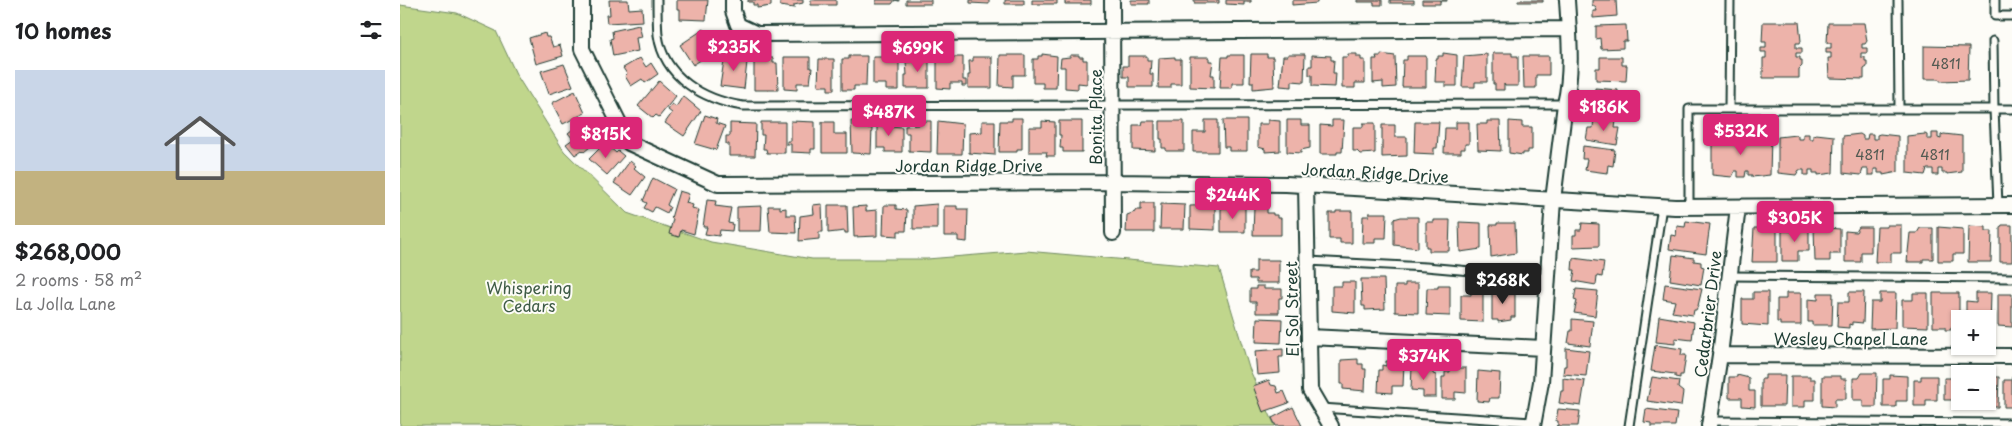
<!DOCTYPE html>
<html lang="en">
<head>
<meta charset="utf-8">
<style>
	:root { --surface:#fff; --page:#f2f2f2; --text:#202124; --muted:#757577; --line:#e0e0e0; --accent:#db2777 }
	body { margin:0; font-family:"Playpen Sans",sans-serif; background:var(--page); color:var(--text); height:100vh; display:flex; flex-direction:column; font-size:19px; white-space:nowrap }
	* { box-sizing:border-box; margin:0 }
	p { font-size:16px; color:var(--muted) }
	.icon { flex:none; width:28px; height:28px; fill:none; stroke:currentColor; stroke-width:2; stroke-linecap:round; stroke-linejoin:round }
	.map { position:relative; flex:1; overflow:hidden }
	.sheet { display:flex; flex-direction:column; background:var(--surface); width:400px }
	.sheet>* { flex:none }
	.buttons { position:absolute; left:1551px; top:310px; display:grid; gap:10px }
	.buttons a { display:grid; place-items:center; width:45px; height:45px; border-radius:0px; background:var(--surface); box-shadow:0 1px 4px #0004; font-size:25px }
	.price { position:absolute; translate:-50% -42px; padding:0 11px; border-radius:5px; background:var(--accent); color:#fff; font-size:16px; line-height:32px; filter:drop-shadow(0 1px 2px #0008) }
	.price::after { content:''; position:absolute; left:50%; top:30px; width:15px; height:11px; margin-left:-8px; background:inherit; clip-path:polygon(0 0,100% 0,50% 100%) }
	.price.current { background:#222; color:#fff }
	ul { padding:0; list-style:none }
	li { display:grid; align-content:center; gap:10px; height:265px; padding:0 15px }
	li+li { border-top:1px solid var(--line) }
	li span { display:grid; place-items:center; height:155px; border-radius:0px; color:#555 }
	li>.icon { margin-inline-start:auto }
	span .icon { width:90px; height:90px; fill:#fffc; stroke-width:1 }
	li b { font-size:21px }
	h2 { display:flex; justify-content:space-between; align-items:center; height:60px; padding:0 15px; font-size:21px }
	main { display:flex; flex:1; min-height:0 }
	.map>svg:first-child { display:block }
	.green { fill:#c0d68c; stroke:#708a60 }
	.building { fill:#edb3aa; stroke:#1f3d34 }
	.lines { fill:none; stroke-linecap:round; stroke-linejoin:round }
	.service-casing { stroke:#1f3d34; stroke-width:11 }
	.minor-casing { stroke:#1f3d34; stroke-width:18 }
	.service { stroke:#fdfcf7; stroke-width:7 }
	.minor { stroke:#fdfcf7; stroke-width:14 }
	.labels { text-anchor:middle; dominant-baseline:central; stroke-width:4; stroke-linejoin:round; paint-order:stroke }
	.number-label { font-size:14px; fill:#525a52 }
	.street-label { font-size:16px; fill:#1f3d34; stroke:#fdfcf7 }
	.park-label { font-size:16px; fill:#3f5c46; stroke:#fdfcf7 }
</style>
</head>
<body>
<main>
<section class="sheet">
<h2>10 homes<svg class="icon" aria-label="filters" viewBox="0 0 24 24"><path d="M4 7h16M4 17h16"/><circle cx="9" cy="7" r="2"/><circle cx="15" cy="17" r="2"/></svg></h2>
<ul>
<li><span style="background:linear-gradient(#c9d6e8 65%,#c2b280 0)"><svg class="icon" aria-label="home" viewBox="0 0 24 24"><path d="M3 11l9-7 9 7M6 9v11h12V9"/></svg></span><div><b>$268,000</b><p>2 rooms · 58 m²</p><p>La Jolla Lane</p></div></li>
</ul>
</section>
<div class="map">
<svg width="1612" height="426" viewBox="0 0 1612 426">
	<rect width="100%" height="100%" fill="#fdfcf7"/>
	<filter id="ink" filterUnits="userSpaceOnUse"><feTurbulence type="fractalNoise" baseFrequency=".02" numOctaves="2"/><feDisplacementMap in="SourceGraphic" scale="10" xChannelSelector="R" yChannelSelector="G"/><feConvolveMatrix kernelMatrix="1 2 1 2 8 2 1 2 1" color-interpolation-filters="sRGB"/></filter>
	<g filter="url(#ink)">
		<path class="green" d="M0,5L57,13L96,31L117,76L164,151L227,213L311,242L412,259H527L626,251L819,268L849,368L875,426H0Z"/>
		<path class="building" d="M209,0H228L229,9L242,8L243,21L207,23L206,15H210Z
			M277,0H308L306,20L280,19V9H277Z
			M348,0H371V6L357,8V5H353V2H348Z
			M380,0H403V3L394,5V8L380,6Z
			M411,0H436V5H411Z
			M476,0H499V1L495,0L492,4H476Z
			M506,0H531V4H506Z
			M570,0H589V4L570,3Z
			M605,0H624V4H605Z
			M632,0H657V4H632Z
			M665,0H691V4H665Z
			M731,0H749V4H731Z
			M794,0H819V3H794Z
			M826,0H851V2H844V5L826,4Z
			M892,0H917V3L892,5Z
			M957,0H982V5H974V2H957Z
			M990,0H1014V3H990Z
			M1022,0H1047V1H1040V4H1022Z
			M1118,0H1143V2H1118Z
			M1192,0H1216L1217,16L1193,18V11H1197L1196,8L1192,5Z
			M1363,22H1399L1401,41L1400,43H1396V48H1402V53H1396V57H1400V60H1402V66L1399,69V78H1363V58H1366V52H1361V48H1366V42H1362Z
			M1428,23H1464L1467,41L1465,44H1462V48H1467V53H1461V57H1465V61H1467V67L1464,69V79L1429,78L1428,58H1431V53H1426V48H1431V43H1427Z
			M239,25L242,37L236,38L238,51L213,56L210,39L213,38L212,31Z
			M1226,25L1227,41H1223V48L1201,49L1200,38L1196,39V26Z
			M304,29L316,50L293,65L280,45Z
			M145,33L146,37H149L153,47L160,45L163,56L136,64L129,38Z
			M1524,46L1569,47L1568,80L1540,81V79H1524Z
			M1043,53L1057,55V86H1045V82H1035L1036,59H1038V56H1043Z
			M1093,53H1112V56H1118V86H1105L1104,84V90H1095V84H1093Z
			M325,54L345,57L344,62H347L344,89L320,86Z
			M642,54L657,56L656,88H643V83H633V59H638V56H642Z
			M851,54H867V57H873L874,87L853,89V82H850Z
			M888,54H905L904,82L892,81V87L880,86L883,56H888Z
			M948,54H957V57H961V60H965V83H955V88H942V57H948Z
			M981,54L995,56L996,87L983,88V82L973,83V59H977L976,56H981Z
			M1087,54V82H1075V87H1062L1064,56Z
			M600,55H625V75H613V87L599,86Z
			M670,55H679V57H683V60H687V84L678,83V89L665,88V67H660L661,58L670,57Z
			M828,55H844V83H832V88H820L822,57H828Z
			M912,55L931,56V60H934L933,73H936L935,87L912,86V75H909V66H912Z
			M449,56H467L466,86H454V90H442V59H449Z
			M728,56H747V60H751L750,74H753V87H729V77H723V66H728Z
			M1007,56H1026V87H1002L1003,60H1007Z
			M1123,56H1149V75H1136V88H1124Z
			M384,57H410V68H412L410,83H397V90L384,89Z
			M473,57H499V90H486V84H473Z
			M510,57H529V88H505V75H507L506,62H510Z
			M537,57H563V80H566V86H562V83H550V89L537,88Z
			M573,57H592V88H568V75H570L569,61H573Z
			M775,57V59H781V84H771V88H758L759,58Z
			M790,57H809V61H813L811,75H814V88L790,87Z
			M1200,57H1222V65H1227L1226,81L1196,80V68H1200Z
			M240,58L246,67L251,63L258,74L245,83L242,79L231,86L225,76L227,74L223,68Z
			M354,58H373V63H377L378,90H354Z
			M419,59H434V90H428V86H418Z
			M164,64L173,86L149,94L141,71Z
			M259,81L276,96L259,117L256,115L253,118L238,106Z
			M1195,88L1218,90L1216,112L1191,110L1192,101L1197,99L1198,94H1195Z
			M175,91L185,113L163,124L152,103Z
			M283,96L301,111L284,136L265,123L272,113L268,110L272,104L276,107Z
			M305,115L317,119L316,123L325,126L316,150L295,144Z
			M1194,117L1216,121L1215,128H1220L1217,145L1186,140L1188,128H1193Z
			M187,118L202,137L184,152L182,150L175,155L166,144L173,139L168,133Z
			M612,118H622V149H617V152H599L600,121H612Z
			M805,120H818V152H793V132H805Z
			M823,120H847V151H829V147H824Z
			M868,120L880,121V151L865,152V149L858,147V124H868Z
			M887,120H901V125H910V148L901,150V153L887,152Z
			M932,120H944L942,152H937V154H920V125L932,126Z
			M391,121L415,122V149H411V153L391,152V144H387V141H391Z
			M451,121L459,122V128H472L471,154L452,153Z
			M477,121L490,122V126L502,127V152H485V148H477Z
			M519,121H531V152L509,151V133H505V126L519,125Z
			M538,121L563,124L562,154H537Z
			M582,121H595V155L569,153V133L582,132Z
			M642,121L655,122V156H646L647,152H629V127H642Z
			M659,121H682V152H663V148H660L661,135H659Z
			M743,121H755V151L733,150V125H742Z
			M760,121H784V151H766V148H762V139H760Z
			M1087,121H1100L1101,151L1078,150L1077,124H1087Z
			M1109,121L1122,122V127H1132V150H1128V153H1123V155L1109,153Z
			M361,122H385V153H367L366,149H363L364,135H361Z
			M422,122H434V134H447V153H422Z
			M1015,122H1039L1037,148H1034V154L1014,153Z
			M1056,122H1069V144H1065V149H1061V153H1044L1045,128H1056Z
			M330,123L356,124L355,156H329V144H326V136H330Z
			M963,123H975V153L960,154L957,151H953V127H963Z
			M982,125H995V137H1007V156L982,157Z
			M1532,133H1538V138L1541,139V135L1544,134L1562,136V172L1547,174V173H1542V169H1538V175H1533V169H1527L1525,175L1507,173V136L1525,134L1527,135V139H1532Z
			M1403,134H1409V139H1413V135L1416,134L1434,136L1433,173L1418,175V173H1413V170H1409V175H1404V170H1399L1396,175L1378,173V137L1396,135L1398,136V139H1403Z
			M1460,134L1463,136V139H1467L1468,134H1473V139H1477V135L1480,134L1498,136V172L1483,175V173H1478V169H1474V175H1468V169H1463L1461,175L1443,173V136Z
			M1339,135H1344V140H1348V136L1351,135L1371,136L1370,175L1352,177V175H1348V171H1346L1345,177H1338V171H1335L1332,177L1312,175V136H1331L1333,137V140H1339Z
			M205,143L216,153L218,151L224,156L207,175L189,159Z
			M1183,146L1215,150L1213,166L1208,165L1207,173L1185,170L1187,159H1182Z
			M230,161L236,166L234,168L245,177L232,195L214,183Z
			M253,178L274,189L267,205L270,207L267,213L255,207L252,212L244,208L247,203L243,201Z
			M279,191L289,194L286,203L293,205L292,208L299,210L294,234L281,230L279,237L269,234L273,219L271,218Z
			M307,200L316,201L315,206L331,208L328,223L333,224L332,231L320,230L319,236L305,234L307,227H303Z
			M741,203H754V232H726L727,215L735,212V210H741Z
			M422,204L423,232H419V239L399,241L400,216L414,214L413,205Z
			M537,204V229H513V206Z
			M761,204L785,205L784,229H760Z
			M428,205H447L448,233H445V231L428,233Z
			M484,205H496V209L507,210L506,231H498V236L483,235Z
			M815,205V230L790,229V206Z
			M362,206L361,231H337V207Z
			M368,206H380V209L386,208V215H395L396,233L370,232Z
			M466,206V211L477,210V236L454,237L453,207Z
			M544,206H557V209H568L567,242L558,241V236H544Z
			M854,206H867V213H873V215H877V218H881V235H853Z
			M845,207V232H821V208Z
			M936,211H952V243H940V239H929V213H936Z
			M969,213H987L986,238H975V243H962L963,216H969Z
			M1001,217H1018V248L994,245V219Z
			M1034,220H1050L1049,251H1029V247H1026V222H1034Z
			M1286,221L1310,224L1306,254L1269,249L1271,235L1276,236L1277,226L1285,227Z
			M1059,222L1081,223V249L1060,252Z
			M1097,223H1115L1116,253L1091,257L1090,225H1097Z
			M1182,223L1199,224V246L1173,247V235H1176V230H1181Z
			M1487,225H1501V253H1491V262H1475L1477,227H1487Z
			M1602,225H1612V262H1600V228Z
			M1359,226H1365V229H1377V262H1352L1354,228H1359Z
			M1397,226H1409V251H1398V261H1382V231H1394Z
			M1569,226L1586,227V231H1592L1591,262H1568Z
			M1414,227L1440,229V254H1430V261H1415Z
			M1459,227H1471V252H1461V262H1445V231L1456,232Z
			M1538,227L1563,229V254H1553V261H1538Z
			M1520,228H1533V259H1523V262H1507L1510,233H1517Z
			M1273,255L1294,258V261L1301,262V266L1304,267L1301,285L1270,280Z
			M1173,258L1204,262L1202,277L1197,276L1196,285L1173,281L1175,270H1172Z
			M856,260H879V283H856V279H849V272H856Z
			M961,279H984L985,309L965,310V306H962Z
			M942,282H955V313L932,311V286H942Z
			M1005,283H1018V313L995,312V286H1005Z
			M1265,284L1302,289L1298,306L1296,310H1294L1293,315L1272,312L1275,301L1263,299Z
			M1038,285H1050V316L1026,315L1027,288H1038Z
			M856,286H864V289H882V298H879V313H856V302H850V289H856Z
			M1092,288L1105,289V294H1115V317H1111V320L1098,322V320H1092Z
			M1176,289L1198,291L1195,316L1174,313L1177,301L1174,300Z
			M1071,291H1083V322L1061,321V295H1071Z
			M1353,292H1368V326L1342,324V299H1353Z
			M1449,292H1464L1463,323L1452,322V325L1449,324V328L1437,327L1438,302H1449Z
			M1386,293H1401V325H1380V322H1377V299H1386Z
			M1418,293H1433L1432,325H1412V322H1408V299L1418,300Z
			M1480,293H1496L1495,328L1470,329L1471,302H1480Z
			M1513,293H1528V327L1502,326V300H1513Z
			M1533,293H1559V313H1556L1558,321H1556V327H1551V330H1545V327H1533Z
			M1576,293H1591L1590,329H1588V319H1566V301L1576,302Z
			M1598,294H1612V327L1598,326Z
			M1259,316L1294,322L1292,340L1275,338V344L1256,342Z
			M857,318L882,319L881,343L856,342Z
			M1172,319L1193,321L1190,346L1168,343L1170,331H1172Z
			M1255,345L1282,349L1281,355H1286L1283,375H1280V378L1275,377V374L1251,371Z
			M1166,348L1189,351L1186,376L1163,374L1164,366H1166Z
			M883,349V357H879L880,373L857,375L855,351Z
			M958,359V364H963V369H966L965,391L943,389V384H941V360Z
			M986,361L1004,362L1003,386H992V393L978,392L979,370H982V365L986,366Z
			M1012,366H1028V370H1033V374L1036,375V397H1023V391L1011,390Z
			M1050,368H1066V393L1055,392V399H1042V377H1045V372H1050Z
			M1078,371L1100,373L1099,398H1090L1089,402L1077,401Z
			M1462,373H1477L1476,407H1463V400H1453V378H1459Z
			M1553,373H1568L1560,374V401H1568V407H1554V400H1544V378H1551Z
			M1337,375L1349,378V391H1355V407L1342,406V398H1329V377H1337Z
			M1365,375H1385L1384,406H1361V379H1365Z
			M1490,375L1507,376V401H1496V407H1483V379H1490Z
			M1391,376H1410V379H1415V400H1405V407H1391Z
			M1422,376H1441V379H1446V399H1435V407L1422,406Z
			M1521,376H1537V400H1526V406H1514V380H1521Z
			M1252,377L1279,381L1278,388L1283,392L1281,406L1247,401Z
			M1588,377H1599L1598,407H1584V401H1588Z
			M1612,377V407H1604V380H1612Z
			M1163,378L1185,381L1181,406L1159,403L1161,391H1163Z
			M869,380L871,385L876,386L878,393L884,391L889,403L863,412L853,386Z
			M893,407L902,426H876L872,418Z
			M1158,409L1180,411L1178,426H1156L1158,425V421H1156Z
			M1246,409L1277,413L1275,426H1251V423L1244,422Z"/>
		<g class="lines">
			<defs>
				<path id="service" d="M257,0C257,11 257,23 258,35C264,78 304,100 343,106L1165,104
					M1498,0L1499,109
					M1595,0V16H1612
					M1593,41L1594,109H1612
					M1329,109L1330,0
					M1289,207V109H1594L1598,205
					M908,261L1026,267L1148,278
					M1330,276L1612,278
					M921,408L1133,422
					M1309,421L1612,423
					M1229,426L1262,206"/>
				<path id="minor" d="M182,0V49L229,143L318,184L712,182L886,184L1275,207L1612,205
					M333,0V11L338,25L357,34L1169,29
					M712,0L713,233
					M906,185L910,390L931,426
					M909,337L1143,348
					M1320,355L1612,356
					M1133,426L1141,382L1153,200L1165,104C1173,72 1169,33 1167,0
					M1309,426L1320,355L1338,207"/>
			</defs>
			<use href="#service" class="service-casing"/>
			<use href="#minor" class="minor-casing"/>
			<use href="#service" class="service"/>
			<use href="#minor" class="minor"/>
		</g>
	</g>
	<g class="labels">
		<g class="number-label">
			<text x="1546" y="63">4811</text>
			<text x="1470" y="154">4811</text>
			<text x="1535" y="154">4811</text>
		</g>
		<g class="street-label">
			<text transform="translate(695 117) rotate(-90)">Bonita Place</text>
			<text x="569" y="165">Jordan Ridge Drive</text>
			<text transform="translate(975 172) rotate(3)">Jordan Ridge Drive</text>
			<text transform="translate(891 309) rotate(-91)">El Sol Street</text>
			<text transform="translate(1307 314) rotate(-83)">Cedarbrier Drive</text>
			<text x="1451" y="338">Wesley Chapel Lane</text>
		</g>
		<g class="park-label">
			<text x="129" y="287">Whispering<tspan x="129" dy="18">Cedars</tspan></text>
		</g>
	</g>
</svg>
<div class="buttons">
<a>+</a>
<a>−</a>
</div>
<b class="price" style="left:334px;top:72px">$235K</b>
<b class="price" style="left:518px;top:73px">$699K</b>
<b class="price" style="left:1204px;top:132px">$186K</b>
<b class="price" style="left:489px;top:137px">$487K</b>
<b class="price" style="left:1341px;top:156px">$532K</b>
<b class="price" style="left:206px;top:159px">$815K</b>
<b class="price" style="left:833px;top:220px">$244K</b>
<b class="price" style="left:1395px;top:243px">$305K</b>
<b class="price current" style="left:1103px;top:305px">$268K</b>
<b class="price" style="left:1024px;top:381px">$374K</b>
</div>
</main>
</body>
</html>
